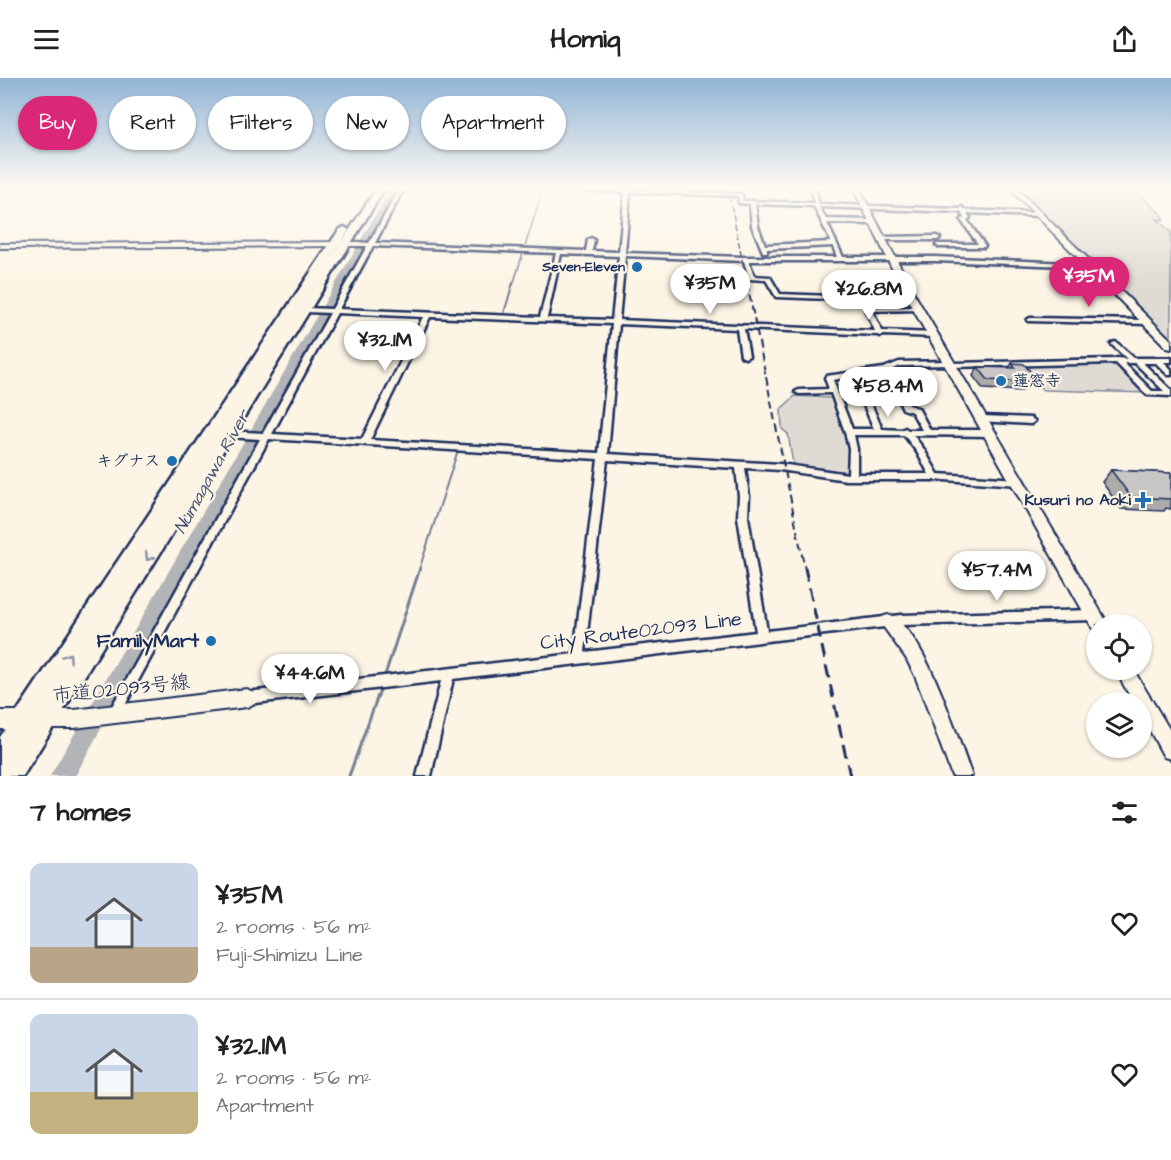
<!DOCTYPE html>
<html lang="en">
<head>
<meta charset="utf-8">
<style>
	:root { --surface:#fff; --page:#f2f2f2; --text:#222; --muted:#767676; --line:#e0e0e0; --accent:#db2777 }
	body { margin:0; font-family:"Architects Daughter","Klee One",sans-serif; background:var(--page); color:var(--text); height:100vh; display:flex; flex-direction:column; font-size:22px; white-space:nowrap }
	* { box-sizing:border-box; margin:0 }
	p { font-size:20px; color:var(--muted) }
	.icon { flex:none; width:33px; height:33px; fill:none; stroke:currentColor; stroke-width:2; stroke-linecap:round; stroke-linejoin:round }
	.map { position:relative; height:698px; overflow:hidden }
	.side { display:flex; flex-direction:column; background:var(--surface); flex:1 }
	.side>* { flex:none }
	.top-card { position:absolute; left:18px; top:18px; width:600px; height:54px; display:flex; gap:12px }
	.tools { position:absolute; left:1086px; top:536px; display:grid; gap:12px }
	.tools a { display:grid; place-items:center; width:66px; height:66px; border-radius:50%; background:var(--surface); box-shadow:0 2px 4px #0004; font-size:30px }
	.price { position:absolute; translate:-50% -51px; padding:0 14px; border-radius:21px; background:#fff; color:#222; font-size:20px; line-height:39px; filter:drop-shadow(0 2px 3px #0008) }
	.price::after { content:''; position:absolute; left:50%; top:36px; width:18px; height:14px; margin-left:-9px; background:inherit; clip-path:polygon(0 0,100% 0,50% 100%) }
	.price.active { background:var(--accent); color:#fff }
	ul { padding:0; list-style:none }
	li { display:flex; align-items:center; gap:18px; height:150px; padding:0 30px }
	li+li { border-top:2px solid var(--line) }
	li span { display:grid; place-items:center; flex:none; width:168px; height:120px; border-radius:12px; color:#555 }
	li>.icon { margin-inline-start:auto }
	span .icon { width:72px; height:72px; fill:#fffc; stroke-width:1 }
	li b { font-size:26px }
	h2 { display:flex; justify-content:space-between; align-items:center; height:72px; padding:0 30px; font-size:26px }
	.tag { padding:0 21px; border-radius:27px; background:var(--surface); box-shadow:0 2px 4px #0004; font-size:21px; line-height:54px }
	.tag.active { background:var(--accent); color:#fff }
	header { display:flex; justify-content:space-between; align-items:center; height:78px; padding:0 30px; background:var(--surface); font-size:27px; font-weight:700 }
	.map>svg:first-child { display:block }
	.green { fill:#dfdbd4; stroke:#7d8599; stroke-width:1.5 }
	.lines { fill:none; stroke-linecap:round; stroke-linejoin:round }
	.stream-far2 { stroke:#767f94; stroke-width:1.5 }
	.stream-far1 { stroke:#767f94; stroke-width:2 }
	.stream { stroke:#767f94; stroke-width:3 }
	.river { fill:#b2b4b8; fill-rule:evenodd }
	.street-casing { stroke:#1b2f5e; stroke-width:5 }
	.secondary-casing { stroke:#1b2f5e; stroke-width:4 }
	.highway-casing { stroke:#1b2f5e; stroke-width:5 }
	.street { fill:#fcf5e5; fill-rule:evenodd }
	.secondary { fill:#fcf5e5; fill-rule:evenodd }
	.highway { fill:#fcf5e5; fill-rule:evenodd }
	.rail-far2 { stroke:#1b2f5e; stroke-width:1.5; stroke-dasharray:6 3; stroke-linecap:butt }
	.rail-far1 { stroke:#1b2f5e; stroke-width:2; stroke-dasharray:8 4; stroke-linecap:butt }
	.rail { stroke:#1b2f5e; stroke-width:3; stroke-dasharray:13 7; stroke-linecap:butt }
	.wall { fill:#acabaa; stroke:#1b2f5e; stroke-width:1.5 }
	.building { fill:#c8c7c6; stroke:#1b2f5e; stroke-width:1.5 }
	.oneway { stroke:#8c92a2 }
	.poi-dot { fill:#1f6fb2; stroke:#fcf5e5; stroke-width:2 }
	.labels { text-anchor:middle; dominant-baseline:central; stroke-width:4.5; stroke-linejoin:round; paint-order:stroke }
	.far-poi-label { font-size:14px; font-weight:bold; fill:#1b2f5e; stroke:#fcf5e5; text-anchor:end }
	.poi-label { font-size:16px; font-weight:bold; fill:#1b2f5e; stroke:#fcf5e5; text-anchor:end }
	.water-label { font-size:18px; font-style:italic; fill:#485779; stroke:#fcf5e5 }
	.near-street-label { font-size:20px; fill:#1b2f5e; stroke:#fcf5e5 }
	.near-poi-label { font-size:20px; font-weight:bold; fill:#1b2f5e; stroke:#fcf5e5; text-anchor:end }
</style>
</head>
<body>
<header><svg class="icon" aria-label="menu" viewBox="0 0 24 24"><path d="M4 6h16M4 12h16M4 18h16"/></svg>Homiq<svg class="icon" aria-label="share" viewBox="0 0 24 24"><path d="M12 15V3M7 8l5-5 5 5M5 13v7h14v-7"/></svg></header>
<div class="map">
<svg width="1171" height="698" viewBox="0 0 1171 698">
	<rect width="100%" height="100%" fill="#fcf5e5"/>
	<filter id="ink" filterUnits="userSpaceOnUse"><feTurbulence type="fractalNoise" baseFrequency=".0167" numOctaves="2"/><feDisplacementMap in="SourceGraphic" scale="12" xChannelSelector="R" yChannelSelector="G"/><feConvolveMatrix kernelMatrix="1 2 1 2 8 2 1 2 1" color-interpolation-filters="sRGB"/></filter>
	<g filter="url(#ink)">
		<path class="green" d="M1017,110H1132L1160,135L1164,142L1157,141L1171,154V261Z
			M1117,285L1148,315L1043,312L1020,287Z
			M795,318L831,320L849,371L848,397L807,392L793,386L788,356L782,351L781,331Z"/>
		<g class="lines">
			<path class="stream-far2" d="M513,207L543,111L526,110"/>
			<path class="stream-far1" d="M503,238L513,205
				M419,492L458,372"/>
			<path class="stream" d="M384,600L420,490
				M349,698L381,609"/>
			<path class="river" d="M391,110H399L75,698H50Z"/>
			<defs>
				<path id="street" d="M400,110H404L375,165L586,173L588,162L591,160L594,162L592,173L619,174L625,114L549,111L547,110L625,111L626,110H630V112L740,116L742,117L743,123L814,125L811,110H815L819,126L960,131L962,129L965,132L1040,135V137L1038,138L967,135L970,140L967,142L985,168L984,169H939L936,167L937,166H978L961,142L964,140L961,134L819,129L826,141L873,142L876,144L873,146L827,145L843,179H935L1090,186L1093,188L1092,189L935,183H749L754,198L770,199L780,216L857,219V221L855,222L776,219L766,202L749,201L744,183L625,178L619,242L875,253L865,231L866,230L919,229L921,230V232L872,233L882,253L935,255L938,257L935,259L883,257L880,258L877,257L744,251L749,278L745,280L741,278L737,251L619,246L608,376L780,386L848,396L849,371L845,354L831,315L799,316L795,314L799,312L829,311L825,300L826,298L884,290L899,284L951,283L954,285L1114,281L1117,280L1127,281L1111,266L1115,264L1117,265L1134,280H1171V284H1164L1171,291V297H1168L1156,285H1143L1171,312V318L1147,317L1116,285L953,289L949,287L900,288L891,292L909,327L918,330L930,352H992L996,355L992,358L913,357L923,370L938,396L1019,401L1022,402L1024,404L1022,406L1019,407L944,402H846L780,392L745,390L749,418L748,439L767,553L901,537L1094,532L1098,534L1099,537L1098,540L1094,542L901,547L453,601L431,698H417L441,603L247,626L243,624L241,620L243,616L247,614L574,576L598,381L269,361L118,640L114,642L110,640L108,636L110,632L260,361L227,359L223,356L227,353L263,355L330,235L306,234L303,232L306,230L332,231L367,168H356L353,166L356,164L369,165ZM630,114L738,118L739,125L750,126L752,148L763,174H767V171L833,168L837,179H743L625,175ZM755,126L814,128L831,164L765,167L758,148ZM373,168L556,175L540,239L339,231ZM561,176L619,178L612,242L547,240ZM337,235L423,239L362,361L272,356ZM430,239L612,246L599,375L370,362ZM1124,285H1135L1164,313H1152ZM885,294L903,331L912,334L922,352H908L905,350L902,352L882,351L859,298ZM852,299L874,351H852L833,302ZM854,357H904L917,374L929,396H857V371ZM607,382L736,390L739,418L738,439L756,554L585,574Z
					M882,159L937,158L940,160L937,162H880L879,161Z
					M1030,240L1147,242L1150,244L1147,246L1028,243L1027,242Z
					M983,338L1031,340L1035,343L1031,346L980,343L979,341Z"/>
				<path id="secondary" d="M853,110H859L915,217L1105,541L1107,546H1096V552L1093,551L905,217Z
					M1009,110H1016L1171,262V271L1167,270Z
					M359,164L360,166L356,168L0,170V166Z
					M888,537C925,550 958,662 972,698H952L916,600L906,580L880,544L882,539Z
					M1115,591H1133L1171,654V681L1164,679L1142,638V624H1133Z
					M247,611L253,614L256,620L253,626L247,629L74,650H43L37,647L35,643L32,648L26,651H0V633H26L32,636L34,640L37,635L43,632H74Z"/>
				<path id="highway" d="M377,110H385L23,698H0V659L339,152L344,149L349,152L329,183Z"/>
			</defs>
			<use href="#street" class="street-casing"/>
			<use href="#secondary" class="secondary-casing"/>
			<use href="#highway" class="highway-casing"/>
			<use href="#street" class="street"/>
			<use href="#secondary" class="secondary"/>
			<use href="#highway" class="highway"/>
			<path class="rail-far2" d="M728,110L747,207"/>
			<path class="rail-far1" d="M747,205L805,492"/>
			<path class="rail" d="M805,490L850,698"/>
		</g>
		<path class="wall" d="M1012,285L1034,298L1028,307H1026L1022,313L983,311L973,298L978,289H1010Z
			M1111,392L1171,395V431L1166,430L1164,433L1121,431L1102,404Z"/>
		<path class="building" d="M1012,285L1024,286L1034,298H1023L1027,304L988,302L978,289L1015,290Z
			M1111,392L1171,395V421L1131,419Z"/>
		<defs><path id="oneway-chevron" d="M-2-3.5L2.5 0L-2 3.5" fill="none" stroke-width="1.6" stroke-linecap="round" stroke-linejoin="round" transform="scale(1.5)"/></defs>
		<g class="oneway">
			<use href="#oneway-chevron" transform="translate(149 479) rotate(122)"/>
			<use href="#oneway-chevron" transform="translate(68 579) rotate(-56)"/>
		</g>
	</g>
	<linearGradient id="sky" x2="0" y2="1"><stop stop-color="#92b4d5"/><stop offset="0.53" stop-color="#fefaf3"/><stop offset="1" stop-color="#fefaf3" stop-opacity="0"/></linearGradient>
	<rect width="1171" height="207" fill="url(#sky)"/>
	<g class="poi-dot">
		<circle cx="637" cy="189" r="6"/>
		<circle cx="1001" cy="303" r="6"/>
		<circle cx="172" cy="383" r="6"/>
		<path d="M1140 413h6v6h6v6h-6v6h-6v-6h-6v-6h6z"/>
		<circle cx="211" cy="563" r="6"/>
	</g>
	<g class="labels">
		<g class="far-poi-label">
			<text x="625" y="189">Seven-Eleven</text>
		</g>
		<g class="poi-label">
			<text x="1013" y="303" text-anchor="start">蓮窓寺</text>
			<text x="160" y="383">キグナス</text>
			<text x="1131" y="422">Kusuri no Aoki</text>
		</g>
		<g class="water-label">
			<text transform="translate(212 394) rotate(-61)">Numagawa River</text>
		</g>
		<g class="near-street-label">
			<text transform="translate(641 553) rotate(-7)">City Route02093 Line</text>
			<text transform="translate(121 611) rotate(-6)">市道02093号線</text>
		</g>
		<g class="near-poi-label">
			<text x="199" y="563">FamilyMart</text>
		</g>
	</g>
</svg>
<div class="tools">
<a><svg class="icon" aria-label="locate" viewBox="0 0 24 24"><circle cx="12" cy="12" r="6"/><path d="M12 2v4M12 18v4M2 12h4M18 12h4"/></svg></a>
<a><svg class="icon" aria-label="layers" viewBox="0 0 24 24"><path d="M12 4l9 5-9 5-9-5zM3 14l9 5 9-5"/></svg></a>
</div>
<b class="price active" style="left:1089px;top:230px">¥35M</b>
<b class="price" style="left:710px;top:237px">¥35M</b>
<b class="price" style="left:869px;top:243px">¥26.8M</b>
<b class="price" style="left:385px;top:294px">¥32.1M</b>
<b class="price" style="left:888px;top:340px">¥58.4M</b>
<b class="price" style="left:997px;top:524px">¥57.4M</b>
<b class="price" style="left:310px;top:627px">¥44.6M</b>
<div class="top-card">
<a class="tag active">Buy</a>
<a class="tag">Rent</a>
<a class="tag">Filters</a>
<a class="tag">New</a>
<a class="tag">Apartment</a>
</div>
</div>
<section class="side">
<h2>7 homes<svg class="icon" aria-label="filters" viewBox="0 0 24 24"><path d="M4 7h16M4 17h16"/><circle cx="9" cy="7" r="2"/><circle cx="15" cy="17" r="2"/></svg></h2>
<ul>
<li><span style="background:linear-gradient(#c9d6e8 70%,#b9a48a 0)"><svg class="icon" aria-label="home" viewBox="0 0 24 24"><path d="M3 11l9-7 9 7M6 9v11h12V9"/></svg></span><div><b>¥35M</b><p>2 rooms · 56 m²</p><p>Fuji-Shimizu Line</p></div><svg class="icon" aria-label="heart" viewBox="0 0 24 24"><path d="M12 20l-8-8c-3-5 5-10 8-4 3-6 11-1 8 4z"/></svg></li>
<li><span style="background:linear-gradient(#c9d6e8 65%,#c2b280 0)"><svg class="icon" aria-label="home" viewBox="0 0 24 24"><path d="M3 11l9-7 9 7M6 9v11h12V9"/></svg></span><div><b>¥32.1M</b><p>2 rooms · 56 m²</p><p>Apartment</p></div><svg class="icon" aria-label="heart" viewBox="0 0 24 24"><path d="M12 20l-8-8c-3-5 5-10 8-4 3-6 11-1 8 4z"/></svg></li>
</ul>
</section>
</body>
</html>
